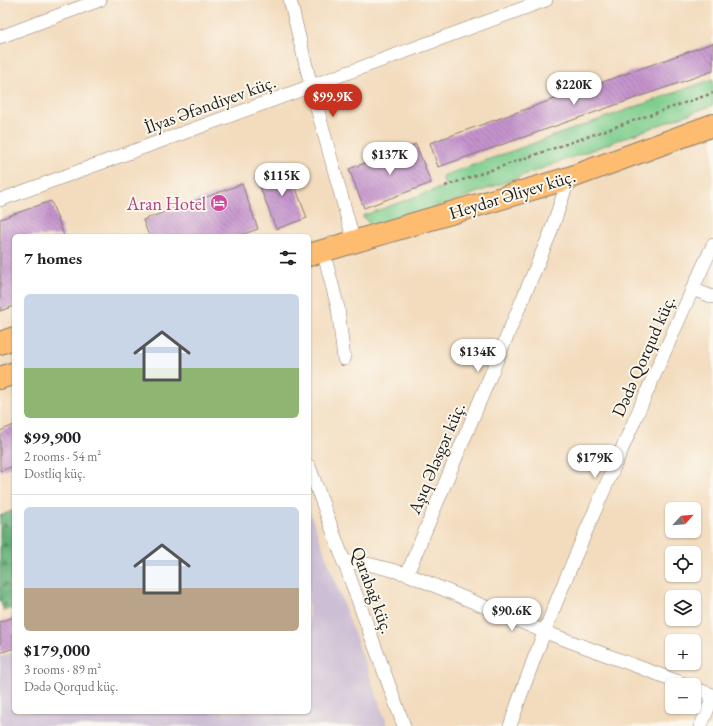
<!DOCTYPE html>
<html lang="en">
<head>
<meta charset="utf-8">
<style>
	:root { --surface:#fff; --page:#f6f6f6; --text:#202124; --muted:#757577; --line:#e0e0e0; --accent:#c8321e }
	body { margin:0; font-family:"EB Garamond",serif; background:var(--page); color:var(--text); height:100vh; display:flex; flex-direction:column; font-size:15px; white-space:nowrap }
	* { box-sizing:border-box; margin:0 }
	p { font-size:13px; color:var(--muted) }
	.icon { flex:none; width:22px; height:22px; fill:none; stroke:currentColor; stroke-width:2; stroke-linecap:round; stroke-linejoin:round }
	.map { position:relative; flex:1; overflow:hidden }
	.drawer { position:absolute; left:12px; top:234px; width:299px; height:480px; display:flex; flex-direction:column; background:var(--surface); border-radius:6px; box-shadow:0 1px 3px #0004 }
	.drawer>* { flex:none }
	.needle { width:26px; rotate:64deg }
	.controls { position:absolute; left:665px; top:502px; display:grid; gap:8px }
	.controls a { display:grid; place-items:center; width:36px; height:36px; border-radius:6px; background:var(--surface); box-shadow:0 1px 3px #0004; font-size:20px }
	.price { position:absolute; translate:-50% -34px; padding:0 9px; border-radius:14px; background:#fff; color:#222; font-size:13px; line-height:26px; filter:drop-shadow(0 1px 2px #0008) }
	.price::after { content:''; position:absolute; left:50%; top:24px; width:12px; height:9px; margin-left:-6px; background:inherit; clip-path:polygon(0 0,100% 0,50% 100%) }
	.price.on { background:var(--accent); color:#fff }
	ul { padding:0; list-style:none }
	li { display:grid; align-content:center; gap:8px; height:212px; padding:0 12px }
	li+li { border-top:1px solid var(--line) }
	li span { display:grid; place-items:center; height:124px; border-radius:6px; color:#555 }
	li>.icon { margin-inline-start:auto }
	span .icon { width:72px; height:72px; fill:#fffc; stroke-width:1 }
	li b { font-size:17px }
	h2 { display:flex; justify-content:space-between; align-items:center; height:48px; padding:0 12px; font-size:17px }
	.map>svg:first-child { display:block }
	.industrial { fill:#ccbed4 }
	.forest { fill:url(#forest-firs); stroke:#41664a }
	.park { fill:#7dcd8d; stroke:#4c7454 }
	.building { fill:url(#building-back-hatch) }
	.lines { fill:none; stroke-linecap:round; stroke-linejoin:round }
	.street-casing { stroke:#887c6d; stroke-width:14 }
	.highway-casing { stroke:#887c6d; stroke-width:24 }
	.path { stroke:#887c6d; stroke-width:2.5; stroke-dasharray:3 3; stroke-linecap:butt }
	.street { stroke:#fff; stroke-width:13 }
	.highway { stroke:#fdbc6f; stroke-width:22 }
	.labels { text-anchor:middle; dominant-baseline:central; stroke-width:4; stroke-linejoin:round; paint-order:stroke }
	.street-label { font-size:18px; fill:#1c1c1c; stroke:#fbf7ec }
	.hotel-label { font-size:18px; fill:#b23c85; stroke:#fbf7ec; text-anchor:end }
</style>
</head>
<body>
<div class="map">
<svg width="713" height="726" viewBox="0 0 713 726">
	<defs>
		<pattern id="forest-firs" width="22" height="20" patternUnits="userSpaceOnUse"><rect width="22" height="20" fill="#66b078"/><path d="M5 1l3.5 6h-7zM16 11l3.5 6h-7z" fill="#538e62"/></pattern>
		<pattern id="building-back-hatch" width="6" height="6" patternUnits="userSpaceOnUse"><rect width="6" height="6" fill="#c593cd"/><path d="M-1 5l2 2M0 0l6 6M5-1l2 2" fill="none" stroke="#9f77a6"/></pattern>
	</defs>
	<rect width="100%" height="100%" fill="#fbf7ec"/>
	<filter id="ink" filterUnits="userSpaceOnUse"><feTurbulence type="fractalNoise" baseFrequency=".025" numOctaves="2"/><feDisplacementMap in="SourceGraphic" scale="8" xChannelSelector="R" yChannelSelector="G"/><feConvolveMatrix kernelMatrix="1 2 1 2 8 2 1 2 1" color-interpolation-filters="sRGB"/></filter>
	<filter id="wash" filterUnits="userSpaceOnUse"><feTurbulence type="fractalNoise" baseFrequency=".012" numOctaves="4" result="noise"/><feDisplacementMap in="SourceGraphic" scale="16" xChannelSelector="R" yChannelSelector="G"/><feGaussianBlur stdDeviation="0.9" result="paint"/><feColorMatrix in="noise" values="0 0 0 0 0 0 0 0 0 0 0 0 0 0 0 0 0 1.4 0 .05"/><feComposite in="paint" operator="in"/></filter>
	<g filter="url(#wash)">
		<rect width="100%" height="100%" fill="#f3dcbe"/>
		<path class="industrial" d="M309,510L388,726H0V657L14,652V712H309Z"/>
		<path class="forest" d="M14,510V607L4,611L0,600V516Z"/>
		<path class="park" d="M713,79V105L376,230L362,216L445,186L442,176Z"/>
		<g id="blocks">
			<path class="building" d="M713,43V71L438,167L430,143Z
				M416,144L431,183L364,208L349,169Z
				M287,164L307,218L276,229L256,176Z
				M242,184L258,229L238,236H149L143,220Z
				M51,201L64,236H14V306L0,311V219Z
				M14,425V466L0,471V431Z
				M14,617V648L0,653V622Z"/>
		</g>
	</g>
	<g filter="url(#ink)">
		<use href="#blocks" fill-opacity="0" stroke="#887c6d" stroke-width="1"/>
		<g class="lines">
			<defs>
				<path id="street" d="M290,0L311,86L354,242
					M0,37L100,0
					M0,200L546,0
					M323,250L338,308L344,359
					M692,289L713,297
					M309,466L404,726
					M343,561L372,565L407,574L545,632L687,685
					M407,574L550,234L569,178
					M694,688L713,695
					M510,726C541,634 579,546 618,458C649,387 680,315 713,245
					M701,726L713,696"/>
				<path id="highway" d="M309,255L569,178L713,125
					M0,343L14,338
					M0,378L14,373"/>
			</defs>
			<use href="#street" class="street-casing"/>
			<use href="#highway" class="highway-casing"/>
			<path class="path" d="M445,186L713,93"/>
			<use href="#street" class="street"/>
			<use href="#highway" class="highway"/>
		</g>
	</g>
	<defs>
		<symbol id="hotel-disc" viewBox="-11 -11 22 22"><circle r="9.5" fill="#d1479c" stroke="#fbf7ec"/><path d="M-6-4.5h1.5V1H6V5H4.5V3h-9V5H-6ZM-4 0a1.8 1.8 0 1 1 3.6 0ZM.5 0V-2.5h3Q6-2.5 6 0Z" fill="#fff"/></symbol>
	</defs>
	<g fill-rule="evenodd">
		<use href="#hotel-disc" x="209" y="193" width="20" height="20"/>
	</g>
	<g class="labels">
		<g class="street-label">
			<text transform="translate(210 104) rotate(-20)">İlyas Əfəndiyev küç.</text>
			<text transform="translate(512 194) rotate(-17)">Heydər Əliyev küç.</text>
			<text transform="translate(643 356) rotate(-66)">Dədə Qorqud küç.</text>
			<text transform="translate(436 458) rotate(-67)">Aşıq Ələsgər küç.</text>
			<text transform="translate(373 590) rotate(70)">Qarabağ küç.</text>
		</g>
		<g class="hotel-label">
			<text x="206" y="203">Aran Hotel</text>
		</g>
	</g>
</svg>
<div class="controls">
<a><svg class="needle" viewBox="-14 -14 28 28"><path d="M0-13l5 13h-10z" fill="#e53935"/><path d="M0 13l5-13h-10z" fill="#757577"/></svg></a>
<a><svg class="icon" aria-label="locate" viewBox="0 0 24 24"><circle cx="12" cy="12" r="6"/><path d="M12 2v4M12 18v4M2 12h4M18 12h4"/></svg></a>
<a><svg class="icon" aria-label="layers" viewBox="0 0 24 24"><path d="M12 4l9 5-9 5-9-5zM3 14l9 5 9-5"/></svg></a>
<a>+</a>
<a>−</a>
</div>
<b class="price" style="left:574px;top:106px">$220K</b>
<b class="price on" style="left:333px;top:118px">$99.9K</b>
<b class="price" style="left:390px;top:176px">$137K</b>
<b class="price" style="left:282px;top:197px">$115K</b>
<b class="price" style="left:478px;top:373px">$134K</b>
<b class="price" style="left:595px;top:479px">$179K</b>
<b class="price" style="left:512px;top:632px">$90.6K</b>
<section class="drawer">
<h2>7 homes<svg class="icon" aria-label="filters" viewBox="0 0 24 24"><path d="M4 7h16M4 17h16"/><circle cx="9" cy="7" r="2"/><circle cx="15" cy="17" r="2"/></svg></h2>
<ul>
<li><span style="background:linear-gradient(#c9d6e8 60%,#8fb573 0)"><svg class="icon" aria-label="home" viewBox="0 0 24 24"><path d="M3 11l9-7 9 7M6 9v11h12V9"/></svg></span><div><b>$99,900</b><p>2 rooms · 54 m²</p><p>Dostliq küç.</p></div></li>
<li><span style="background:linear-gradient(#c9d6e8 65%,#b9a48a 0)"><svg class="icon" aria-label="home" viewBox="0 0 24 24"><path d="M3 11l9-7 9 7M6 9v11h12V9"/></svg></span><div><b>$179,000</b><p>3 rooms · 89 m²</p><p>Dədə Qorqud küç.</p></div></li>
</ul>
</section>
</div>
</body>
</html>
